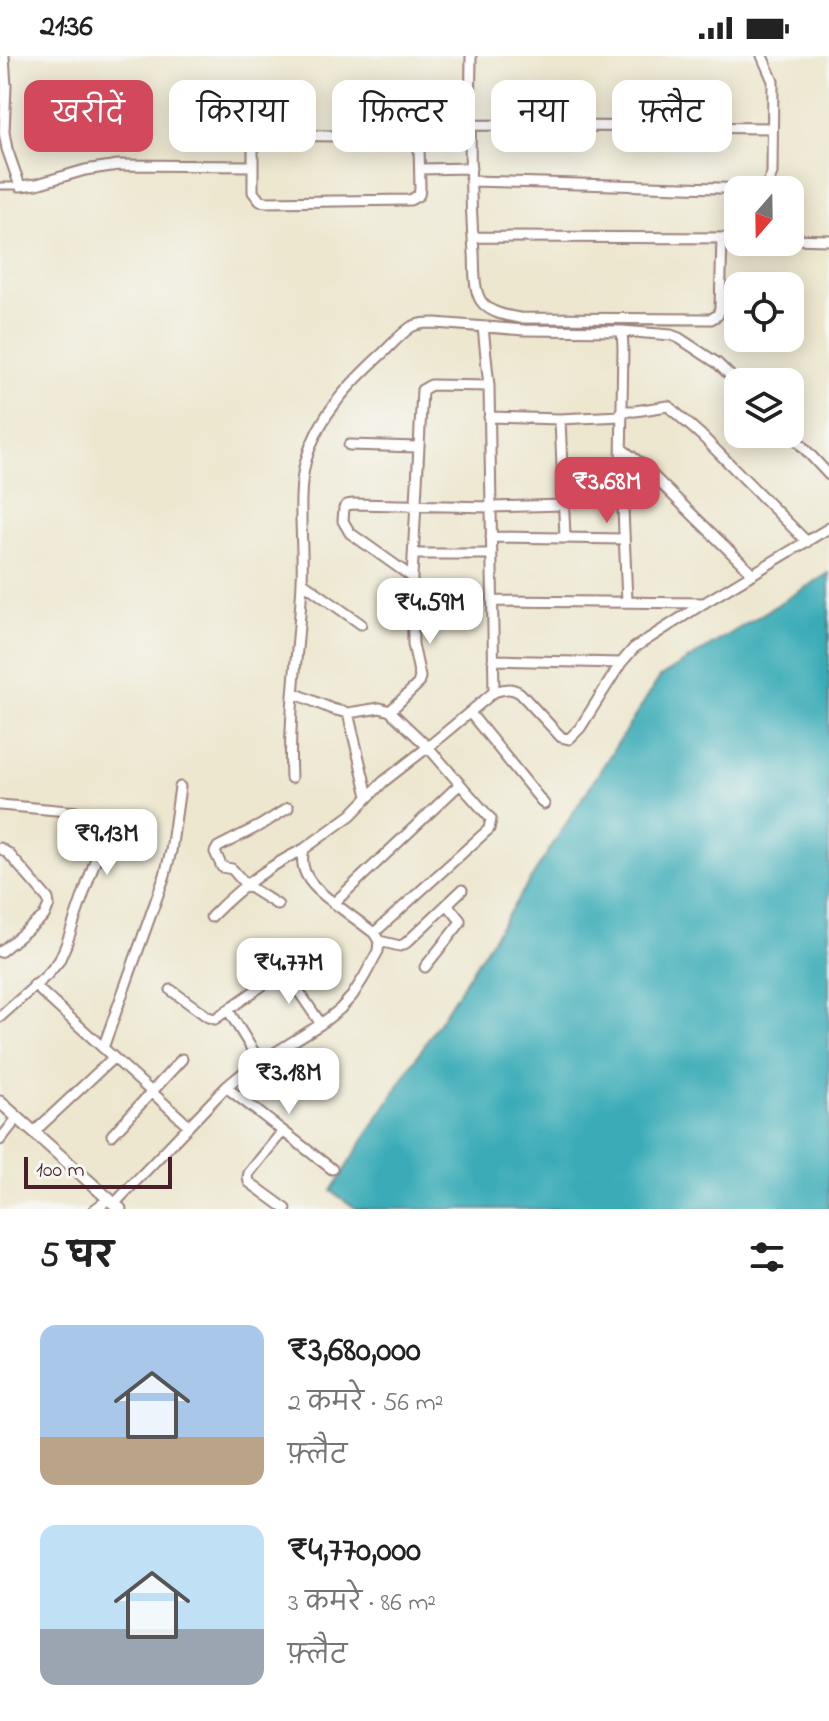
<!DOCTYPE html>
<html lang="hi">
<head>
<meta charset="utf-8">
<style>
	:root { --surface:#fff; --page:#f2f2f2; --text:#222; --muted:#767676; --accent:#d1495b }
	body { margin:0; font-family:"Indie Flower","Playpen Sans Deva",sans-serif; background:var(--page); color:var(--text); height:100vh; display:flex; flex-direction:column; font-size:30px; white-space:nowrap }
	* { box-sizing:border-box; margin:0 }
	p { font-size:26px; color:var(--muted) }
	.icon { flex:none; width:44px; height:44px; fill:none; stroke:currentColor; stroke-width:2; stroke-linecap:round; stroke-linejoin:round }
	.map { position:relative; height:1153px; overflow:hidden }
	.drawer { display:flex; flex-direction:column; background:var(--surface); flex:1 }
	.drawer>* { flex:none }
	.top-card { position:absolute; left:24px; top:24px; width:782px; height:72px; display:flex; gap:16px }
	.needle { width:52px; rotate:200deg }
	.fabs { position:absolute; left:724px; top:120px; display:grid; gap:16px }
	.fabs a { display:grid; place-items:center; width:80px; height:80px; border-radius:16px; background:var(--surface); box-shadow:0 4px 20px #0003; font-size:40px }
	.scale { position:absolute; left:24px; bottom:20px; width:148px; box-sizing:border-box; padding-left:8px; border:4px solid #4a1f2b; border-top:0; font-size:22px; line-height:28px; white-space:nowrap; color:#4a1f2b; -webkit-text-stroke:6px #f6f6f2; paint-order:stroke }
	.price { position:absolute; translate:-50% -68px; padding:0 18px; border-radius:16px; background:#fff; color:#222; font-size:26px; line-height:52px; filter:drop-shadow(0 2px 4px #0008) }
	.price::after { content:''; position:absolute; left:50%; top:48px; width:24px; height:18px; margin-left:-12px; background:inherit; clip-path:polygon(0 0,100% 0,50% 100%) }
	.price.on { background:var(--accent); color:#fff }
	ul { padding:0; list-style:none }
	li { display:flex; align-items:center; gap:24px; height:200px; padding:0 40px }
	li span { display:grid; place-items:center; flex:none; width:224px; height:160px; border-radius:16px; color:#555 }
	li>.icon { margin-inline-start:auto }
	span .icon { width:96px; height:96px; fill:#fffc; stroke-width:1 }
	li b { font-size:34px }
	h2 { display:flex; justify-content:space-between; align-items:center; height:96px; padding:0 40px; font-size:34px }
	.pill { padding:0 28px; border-radius:16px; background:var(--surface); box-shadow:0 4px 20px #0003; font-size:28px; line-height:72px }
	.pill.on { background:var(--accent); color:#fff }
	.status { display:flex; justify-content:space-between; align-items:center; height:56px; padding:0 40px; background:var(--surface); direction:ltr }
	.status svg { height:22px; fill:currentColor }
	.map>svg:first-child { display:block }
	.water { fill:#3bacb7; stroke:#426671; stroke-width:2 }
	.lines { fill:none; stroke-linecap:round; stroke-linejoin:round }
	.service-casing { stroke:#9c837d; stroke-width:9 }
	.minor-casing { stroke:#9c837d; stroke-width:13 }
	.tertiary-casing { stroke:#9c837d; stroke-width:15 }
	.service { stroke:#fff; stroke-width:5 }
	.minor { stroke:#fff; stroke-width:9 }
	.tertiary { stroke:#fff; stroke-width:11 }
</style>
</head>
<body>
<div class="status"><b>21:36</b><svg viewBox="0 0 49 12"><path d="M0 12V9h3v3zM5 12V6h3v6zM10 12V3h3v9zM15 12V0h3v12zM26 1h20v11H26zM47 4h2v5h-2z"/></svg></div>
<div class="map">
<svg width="829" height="1153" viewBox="0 0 829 1153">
	<rect width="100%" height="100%" fill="#f6f6f2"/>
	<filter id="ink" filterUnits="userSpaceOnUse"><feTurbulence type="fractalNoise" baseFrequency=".0125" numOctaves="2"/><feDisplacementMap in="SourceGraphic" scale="16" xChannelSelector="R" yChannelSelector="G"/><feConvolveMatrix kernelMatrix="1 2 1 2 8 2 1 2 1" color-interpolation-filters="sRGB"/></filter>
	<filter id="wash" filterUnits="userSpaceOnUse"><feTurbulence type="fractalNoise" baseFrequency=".006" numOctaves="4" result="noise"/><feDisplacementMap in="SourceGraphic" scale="32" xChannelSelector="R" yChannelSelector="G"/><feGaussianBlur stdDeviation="1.8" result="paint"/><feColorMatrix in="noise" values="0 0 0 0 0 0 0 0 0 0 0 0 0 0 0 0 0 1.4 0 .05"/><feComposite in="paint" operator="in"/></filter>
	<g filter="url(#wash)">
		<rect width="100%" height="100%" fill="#ede7cf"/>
		<path class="water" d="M829,517V1153H357L331,1135L660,621Z"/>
	</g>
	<g filter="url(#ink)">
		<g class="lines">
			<defs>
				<path id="service" d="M0,130H19"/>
				<path id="minor" d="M4,0L6,30L4,76L7,93L20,130L37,128L85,114L118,109L253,110
					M471,0C470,66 469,132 474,197C475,211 473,233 481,245C489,257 507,260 520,262L711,263L718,259L720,252L722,182
					M469,69L771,72
					M264,79L409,81L415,84L419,90L420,133L419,139L410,144L266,146L260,145L253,136V89L256,83Z
					M420,113L471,112
					M471,125L753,133C764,131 769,129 772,117L773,25L762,0
					M473,181L738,182
					M790,183L829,184
					M622,275L623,292L621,407L627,545
					M621,355H635L668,350L701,379L807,486
					M489,361L560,363L621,360
					M560,363L565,481
					M790,377L829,419
					M349,389L418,391
					M622,393L639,406L753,518
					M491,481L624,483
					M414,498H492
					M412,521L350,477L343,465L344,452L347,449L353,448L491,451L564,449
					M302,526L361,568
					M492,545L704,547
					M493,604L621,607
					M494,636C504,633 511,631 520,637L561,681L569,683L580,672L621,607L634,592L704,547L829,472
					M294,637L332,653L348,657L380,652L390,655L428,691L383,726L351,759L304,793C297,818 316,834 334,847
					M390,655L418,628L420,621L413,588L412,521L422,334L431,329L489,330
					M348,657L368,740
					M470,657L544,748
					M291,722C288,656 299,592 302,526C304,490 296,438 306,404C318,360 351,326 384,296C392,288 401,278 411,271C419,267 426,267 435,267L524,274L622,275L671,279L679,282L717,307L738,327
					M0,749L90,757L97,760L101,771L96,802L66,889L59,905L47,919L0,961
					M0,792L9,798L48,843L49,849L44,860L0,896
					M278,849L246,829L232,813L222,811L215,796L218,791L261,769L288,752
					M211,861C238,833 268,810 304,793
					M374,877L489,773L491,763L460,728
					M379,885L400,890L406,887L462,834
					M425,911L460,867V864L447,848
					M284,914L321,968
					M34,929L189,1070
					M171,934L208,961L215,963L284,914L312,897
					M228,954L260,1006
					M103,992L165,819L171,795L180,731
					M226,1031L332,1113
					M34,1076L113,1002
					M282,1076L249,1117L248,1121L249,1126L286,1153
					M112,1079L182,1003
					M0,1084L18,1061
					M114,1148L226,1031L244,1016L321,968L340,953L352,940L364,921L378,895L379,885L374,877L334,847L460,728L428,691L494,636L489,330L483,271
					M95,1153L109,1143"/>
				<path id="tertiary" d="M0,1046L120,1153"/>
			</defs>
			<use href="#service" class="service-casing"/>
			<use href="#minor" class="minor-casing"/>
			<use href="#tertiary" class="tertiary-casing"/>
			<use href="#service" class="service"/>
			<use href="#minor" class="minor"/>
			<use href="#tertiary" class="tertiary"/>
		</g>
	</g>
</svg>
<div class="fabs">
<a><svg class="needle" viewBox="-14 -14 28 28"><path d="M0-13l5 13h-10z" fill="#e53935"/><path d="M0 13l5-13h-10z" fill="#767676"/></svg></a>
<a><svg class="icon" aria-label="locate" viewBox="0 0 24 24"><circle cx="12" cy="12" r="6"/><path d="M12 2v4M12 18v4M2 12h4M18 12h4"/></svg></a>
<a><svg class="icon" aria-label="layers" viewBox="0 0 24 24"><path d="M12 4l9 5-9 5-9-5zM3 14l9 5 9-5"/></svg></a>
</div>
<div class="scale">100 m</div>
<b class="price on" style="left:607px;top:469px">₹3.68M</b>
<b class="price" style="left:430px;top:590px">₹4.59M</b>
<b class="price" style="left:107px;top:821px">₹9.13M</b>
<b class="price" style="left:289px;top:950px">₹4.77M</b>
<b class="price" style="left:289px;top:1060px">₹3.18M</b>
<div class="top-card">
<a class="pill on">खरीदें</a>
<a class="pill">किराया</a>
<a class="pill">फ़िल्टर</a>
<a class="pill">नया</a>
<a class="pill">फ़्लैट</a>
</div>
</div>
<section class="drawer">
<h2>5 घर<svg class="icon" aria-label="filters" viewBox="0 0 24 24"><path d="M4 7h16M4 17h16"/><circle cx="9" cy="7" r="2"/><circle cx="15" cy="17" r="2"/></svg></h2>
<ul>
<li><span style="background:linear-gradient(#a9c7e8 70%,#b9a48a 0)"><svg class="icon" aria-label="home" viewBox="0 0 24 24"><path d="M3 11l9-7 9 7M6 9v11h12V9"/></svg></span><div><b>₹3,680,000</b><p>2 कमरे · 56 m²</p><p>फ़्लैट</p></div></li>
<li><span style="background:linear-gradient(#bfe0f5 65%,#9aa5b1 0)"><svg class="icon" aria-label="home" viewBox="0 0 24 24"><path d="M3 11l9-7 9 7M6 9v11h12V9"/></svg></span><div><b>₹4,770,000</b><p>3 कमरे · 86 m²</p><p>फ़्लैट</p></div></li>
</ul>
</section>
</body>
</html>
